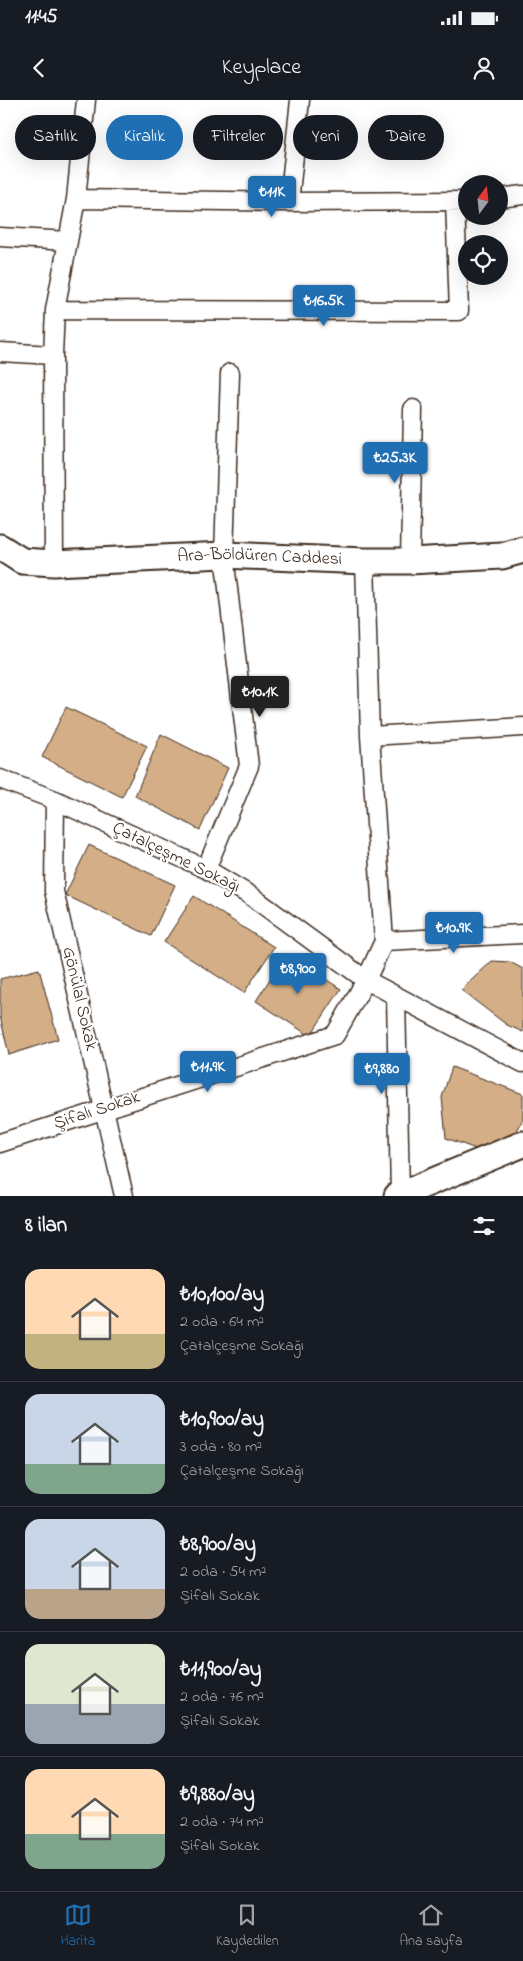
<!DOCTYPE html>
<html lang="tr">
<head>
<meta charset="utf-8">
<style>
	:root { --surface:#171b24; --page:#20242c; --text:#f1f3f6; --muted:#9ea1a6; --line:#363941; --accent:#1f6fb2 }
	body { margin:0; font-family:"Indie Flower",sans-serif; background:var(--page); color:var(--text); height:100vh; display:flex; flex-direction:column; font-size:19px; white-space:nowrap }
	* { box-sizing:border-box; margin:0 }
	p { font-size:16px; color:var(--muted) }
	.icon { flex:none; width:28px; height:28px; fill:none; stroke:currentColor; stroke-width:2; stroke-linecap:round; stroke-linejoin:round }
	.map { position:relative; height:1096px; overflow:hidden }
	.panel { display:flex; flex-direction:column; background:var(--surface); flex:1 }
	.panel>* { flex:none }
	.guide { position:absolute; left:15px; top:15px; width:494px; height:45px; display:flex; gap:10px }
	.needle { width:32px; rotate:15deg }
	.fabs { position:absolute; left:458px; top:75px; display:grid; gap:10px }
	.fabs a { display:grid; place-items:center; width:50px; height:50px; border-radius:50%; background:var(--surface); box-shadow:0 5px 20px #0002; font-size:25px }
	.price { position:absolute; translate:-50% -42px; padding:0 11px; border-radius:5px; background:var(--accent); color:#fff; font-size:16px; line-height:32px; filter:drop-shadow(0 1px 2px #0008) }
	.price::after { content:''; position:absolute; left:50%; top:30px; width:15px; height:11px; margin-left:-8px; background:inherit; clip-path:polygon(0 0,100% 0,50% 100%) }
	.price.active { background:#222; color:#fff }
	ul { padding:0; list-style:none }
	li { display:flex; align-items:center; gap:15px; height:125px; padding:0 25px }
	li+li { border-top:1px solid var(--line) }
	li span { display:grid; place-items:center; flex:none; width:140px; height:100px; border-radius:15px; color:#555 }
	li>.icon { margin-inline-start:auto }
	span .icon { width:60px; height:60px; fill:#fffc; stroke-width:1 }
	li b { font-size:21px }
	h2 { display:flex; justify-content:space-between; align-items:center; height:60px; padding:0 25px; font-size:21px }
	.chip { padding:0 18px; border-radius:22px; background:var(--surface); box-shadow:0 5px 20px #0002; font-size:18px; line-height:45px }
	.chip.active { background:var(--accent); color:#fff }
	.status { display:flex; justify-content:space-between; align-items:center; height:35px; padding:0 25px; background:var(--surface); direction:ltr }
	.status svg { height:14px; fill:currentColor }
	header { display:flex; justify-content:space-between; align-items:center; height:65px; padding:0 25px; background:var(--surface); font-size:22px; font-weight:600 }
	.menu { display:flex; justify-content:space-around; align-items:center; height:70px; border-top:1px solid var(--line); background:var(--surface); font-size:14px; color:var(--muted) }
	.menu a { display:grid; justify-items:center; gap:2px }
	.menu .active { color:var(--accent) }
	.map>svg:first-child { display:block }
	.building { fill:#d4ae86; stroke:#3b2a1e }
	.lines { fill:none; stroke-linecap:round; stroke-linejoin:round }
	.street-casing { stroke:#3b2a1e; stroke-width:21 }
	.secondary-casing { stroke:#3b2a1e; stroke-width:29 }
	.street { stroke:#fff; stroke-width:18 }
	.secondary { stroke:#fff; stroke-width:25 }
	.labels { text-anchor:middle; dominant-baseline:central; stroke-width:4.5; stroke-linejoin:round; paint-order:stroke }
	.street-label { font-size:18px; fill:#3b2a1e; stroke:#fff }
</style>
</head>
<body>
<div class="status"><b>11:45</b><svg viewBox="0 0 49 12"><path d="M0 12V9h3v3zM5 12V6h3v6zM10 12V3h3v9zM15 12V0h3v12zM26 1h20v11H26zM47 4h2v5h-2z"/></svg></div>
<header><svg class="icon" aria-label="back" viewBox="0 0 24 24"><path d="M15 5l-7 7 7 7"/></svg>Keyplace<svg class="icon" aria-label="person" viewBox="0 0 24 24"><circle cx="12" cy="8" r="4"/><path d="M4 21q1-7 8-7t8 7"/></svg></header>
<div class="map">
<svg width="523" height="1096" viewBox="0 0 523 1096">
	<rect width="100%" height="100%" fill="#fff"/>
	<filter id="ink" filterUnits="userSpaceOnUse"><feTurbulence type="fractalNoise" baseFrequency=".02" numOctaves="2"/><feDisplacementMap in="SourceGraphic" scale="10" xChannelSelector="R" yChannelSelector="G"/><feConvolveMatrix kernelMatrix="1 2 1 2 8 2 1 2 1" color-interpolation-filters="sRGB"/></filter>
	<g filter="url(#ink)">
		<path class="building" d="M66,607L147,646L122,697L42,657Z
			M161,634L228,668L200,730L135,696Z
			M89,745L175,785L151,836L65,795Z
			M194,796L274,847L244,893L164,842Z
			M286,854L341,889L310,936L256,901Z
			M492,861L510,862L523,869V932L507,925L461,890Z
			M39,869L58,939L9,955L0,916V879Z
			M452,967L523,994V1019L515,1035L484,1052L446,1038L442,997Z"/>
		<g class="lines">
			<defs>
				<path id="street" d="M499,98L523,95
					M76,99L289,102L465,101
					M289,102L300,0
					M0,137L68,141
					M55,210L459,211L455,102
					M0,252L53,255
					M410,461L413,309
					M54,463L53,255L55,210L76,99L86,0
					M370,636L523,627
					M0,679L55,700L206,769L251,796L366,880L523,963
					M55,700L54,791L124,1096
					M206,769L249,666L224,455L230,273
					M384,841L523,834
					M396,896L400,1094
					M0,1043L335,935L366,880L384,841L370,636L365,461"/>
				<g id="secondary">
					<path id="s1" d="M0,447L22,461L54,463L224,455L365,461H410L502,456L523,450"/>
					<path d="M397,1096L523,1044"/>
				</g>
			</defs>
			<use href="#street" class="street-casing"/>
			<use href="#secondary" class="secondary-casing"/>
			<use href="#street" class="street"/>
			<use href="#secondary" class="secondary"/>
		</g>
	</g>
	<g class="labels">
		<g class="street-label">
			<text stroke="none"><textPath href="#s1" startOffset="264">Ara-Böldüren Caddesi</textPath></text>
			<text transform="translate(176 758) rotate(26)">Çatalçeşme Sokağı</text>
			<text transform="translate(79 899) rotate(77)">Gönülal Sokak</text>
			<text transform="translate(97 1011) rotate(-18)">Şifalı Sokak</text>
		</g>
	</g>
</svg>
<div class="fabs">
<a><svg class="needle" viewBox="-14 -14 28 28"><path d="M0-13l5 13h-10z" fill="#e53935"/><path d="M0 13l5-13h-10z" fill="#9ea1a6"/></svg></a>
<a><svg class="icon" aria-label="locate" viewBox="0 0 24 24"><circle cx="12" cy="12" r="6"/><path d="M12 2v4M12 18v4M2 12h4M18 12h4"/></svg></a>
</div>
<b class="price" style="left:272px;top:118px">₺11K</b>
<b class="price" style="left:324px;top:227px">₺16.5K</b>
<b class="price" style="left:395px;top:384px">₺25.3K</b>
<b class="price active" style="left:260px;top:618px">₺10.1K</b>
<b class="price" style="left:454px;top:854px">₺10.9K</b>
<b class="price" style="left:298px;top:895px">₺8,900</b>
<b class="price" style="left:208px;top:993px">₺11.9K</b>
<b class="price" style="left:382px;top:995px">₺9,880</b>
<div class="guide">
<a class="chip">Satılık</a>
<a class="chip active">Kiralık</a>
<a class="chip">Filtreler</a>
<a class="chip">Yeni</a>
<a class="chip">Daire</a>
</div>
</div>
<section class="panel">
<h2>8 ilan<svg class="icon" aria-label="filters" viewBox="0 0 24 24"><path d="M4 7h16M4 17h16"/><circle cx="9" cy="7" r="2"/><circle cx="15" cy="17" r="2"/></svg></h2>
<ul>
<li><span style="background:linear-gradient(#ffd9b3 65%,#c2b280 0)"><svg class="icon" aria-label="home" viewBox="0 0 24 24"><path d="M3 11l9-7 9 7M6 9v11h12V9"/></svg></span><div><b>₺10,100/ay</b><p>2 oda · 64 m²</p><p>Çatalçeşme Sokağı</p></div></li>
<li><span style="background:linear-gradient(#c9d6e8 70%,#7fa58c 0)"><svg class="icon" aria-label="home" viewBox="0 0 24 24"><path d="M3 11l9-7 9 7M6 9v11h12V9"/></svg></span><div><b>₺10,900/ay</b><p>3 oda · 80 m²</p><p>Çatalçeşme Sokağı</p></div></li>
<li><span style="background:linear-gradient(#c9d6e8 70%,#b9a48a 0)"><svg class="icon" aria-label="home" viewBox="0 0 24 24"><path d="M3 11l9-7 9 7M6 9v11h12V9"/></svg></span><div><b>₺8,900/ay</b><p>2 oda · 54 m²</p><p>Şifalı Sokak</p></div></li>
<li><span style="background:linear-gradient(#dfe7d0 60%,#9aa5b1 0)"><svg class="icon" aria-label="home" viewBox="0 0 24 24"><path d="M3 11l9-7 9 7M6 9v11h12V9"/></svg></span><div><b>₺11,900/ay</b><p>2 oda · 76 m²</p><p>Şifalı Sokak</p></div></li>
<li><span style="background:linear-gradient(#ffd9b3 65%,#7fa58c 0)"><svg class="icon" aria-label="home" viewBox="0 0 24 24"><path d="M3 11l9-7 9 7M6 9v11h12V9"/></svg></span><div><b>₺9,880/ay</b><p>2 oda · 74 m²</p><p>Şifalı Sokak</p></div></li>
</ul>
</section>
<nav class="menu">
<a class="active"><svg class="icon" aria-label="map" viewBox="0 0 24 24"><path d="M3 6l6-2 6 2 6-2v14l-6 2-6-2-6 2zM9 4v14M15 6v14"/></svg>Harita</a>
<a><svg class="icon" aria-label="saved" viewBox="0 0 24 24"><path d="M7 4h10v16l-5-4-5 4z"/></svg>Kaydedilen</a>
<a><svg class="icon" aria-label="home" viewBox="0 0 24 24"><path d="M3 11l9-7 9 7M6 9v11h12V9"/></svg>Ana sayfa</a>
</nav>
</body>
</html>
